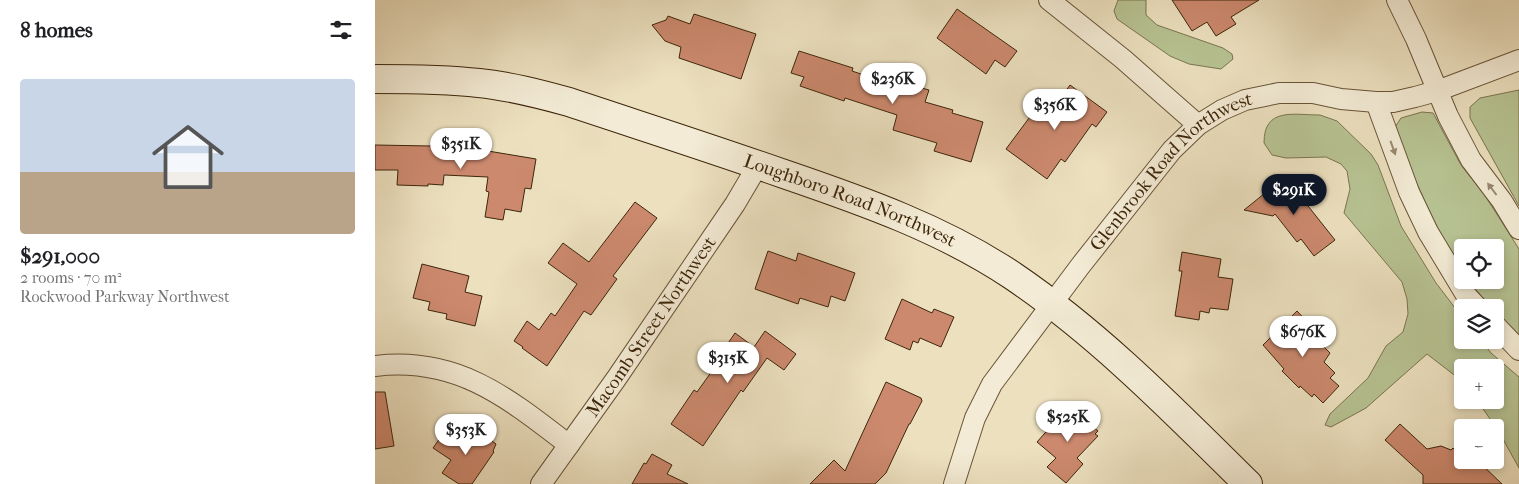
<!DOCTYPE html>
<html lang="en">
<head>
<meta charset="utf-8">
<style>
	:root { --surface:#fff; --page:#f6f6f6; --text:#202124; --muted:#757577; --accent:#111827 }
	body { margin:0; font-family:"IM FELL French Canon",serif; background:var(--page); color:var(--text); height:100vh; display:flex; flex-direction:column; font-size:19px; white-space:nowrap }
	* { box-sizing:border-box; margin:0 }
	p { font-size:16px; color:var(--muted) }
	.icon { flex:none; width:28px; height:28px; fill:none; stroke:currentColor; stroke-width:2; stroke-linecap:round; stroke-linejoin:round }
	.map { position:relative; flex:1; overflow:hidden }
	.side { display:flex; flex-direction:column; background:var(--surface); width:375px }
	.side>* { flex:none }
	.fabs { position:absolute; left:1079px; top:239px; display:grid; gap:10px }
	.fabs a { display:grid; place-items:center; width:50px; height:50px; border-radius:5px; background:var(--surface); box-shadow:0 2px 8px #0003; font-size:25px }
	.price { position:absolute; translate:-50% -42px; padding:0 11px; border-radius:18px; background:#fff; color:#222; font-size:16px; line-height:32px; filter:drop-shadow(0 1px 2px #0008) }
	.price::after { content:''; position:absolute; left:50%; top:30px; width:15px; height:11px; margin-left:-8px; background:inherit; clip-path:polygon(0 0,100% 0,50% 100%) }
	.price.selected { background:var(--accent); color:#fff }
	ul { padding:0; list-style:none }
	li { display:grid; align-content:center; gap:10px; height:265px; padding:0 20px }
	li span { display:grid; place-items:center; height:155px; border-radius:5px; color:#555 }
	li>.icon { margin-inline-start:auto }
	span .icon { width:90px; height:90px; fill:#fffc; stroke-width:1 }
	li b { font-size:21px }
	h2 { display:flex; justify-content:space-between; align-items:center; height:60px; padding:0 20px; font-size:21px }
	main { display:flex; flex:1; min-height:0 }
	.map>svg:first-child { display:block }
	.green { fill:#b7c292; stroke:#7a744e }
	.building { fill:#cc896e; stroke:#3d260a }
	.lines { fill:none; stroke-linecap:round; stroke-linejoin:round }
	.street-casing { stroke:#695437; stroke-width:22 }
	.secondary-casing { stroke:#3d260a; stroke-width:30 }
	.street { stroke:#f3ebd5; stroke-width:20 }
	.secondary { stroke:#f3ebd5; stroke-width:28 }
	.oneway { fill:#988870 }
	.labels { text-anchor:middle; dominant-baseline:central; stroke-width:4; stroke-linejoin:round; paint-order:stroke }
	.street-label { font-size:19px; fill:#3d260a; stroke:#f3ebd5 }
</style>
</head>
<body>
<main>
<section class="side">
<h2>8 homes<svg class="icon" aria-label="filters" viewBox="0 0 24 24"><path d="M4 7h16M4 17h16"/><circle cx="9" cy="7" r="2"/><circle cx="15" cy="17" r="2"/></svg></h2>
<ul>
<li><span style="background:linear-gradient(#c9d6e8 60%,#b9a48a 0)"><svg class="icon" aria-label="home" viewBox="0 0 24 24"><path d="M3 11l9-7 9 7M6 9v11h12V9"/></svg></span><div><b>$291,000</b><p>2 rooms · 70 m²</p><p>Rockwood Parkway Northwest</p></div></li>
</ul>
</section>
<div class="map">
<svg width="1144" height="484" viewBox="0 0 1144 484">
	<rect width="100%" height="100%" fill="#ece0bf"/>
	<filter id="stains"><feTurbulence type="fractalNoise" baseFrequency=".004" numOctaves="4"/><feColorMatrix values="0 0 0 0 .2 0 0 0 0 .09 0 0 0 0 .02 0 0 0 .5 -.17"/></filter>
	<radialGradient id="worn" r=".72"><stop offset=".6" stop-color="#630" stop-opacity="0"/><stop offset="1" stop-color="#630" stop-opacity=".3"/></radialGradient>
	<path class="green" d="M743,0H771V15L782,25L848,48L857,54L858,59L846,69L814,64L795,56L742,19L739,11Z
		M1144,90V206L1095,118V107L1105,98Z
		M1047,112L1058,113L1086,165L1109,194L1144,249V340L1120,313V308L1115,307L1093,280H1120V248H1088L1087,271C1059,226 1038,178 1020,127L1026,118Z
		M945,115L962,121L996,154L1003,165L1026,226L1061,283L1087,317L1088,340H1106L1116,353L1144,377V468L1124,432L1102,400H1120V368H1088L1087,381L1052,354L991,408L956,427L950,425L955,414L993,378L1011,346L1028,332L1033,314L1032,299L1027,282L969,213L975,189L972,171L966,164L951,157L911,158L897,155L889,143C889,107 918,115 945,115Z"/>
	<path class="building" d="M797,0H884L856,17L861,24L841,36L832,22L817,31Z
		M582,9L642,51L630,67L620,60L611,74L562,38Z
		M319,14L381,34L366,79L304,58L306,47L290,41L277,25L291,20L293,16L315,24Z
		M424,51L478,68L477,71L530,89L532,84L554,90L550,102L578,110L577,113L608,122L596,162L559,151L562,143L518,130L522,115L470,98L469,101L425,86L429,77L416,73Z
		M695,85L732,112L721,127L717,124L690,162L686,159L672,179L631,149L669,98L680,106Z
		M63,137L82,138V147L101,149L161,159L156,189L150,188L146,212L130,209L128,220L110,217L114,192L111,191L113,177L69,175L68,185L53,184V186L22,185L23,170H0V145L56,146L57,142L63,143Z
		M910,177L960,240L939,256L926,239L922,242L900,214L898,216L869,210Z
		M260,202L282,218L238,276L242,279L216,315L209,311L172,366L147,348L148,347L139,341L152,321L164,330L176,313L180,316L202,284L173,263L188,243L214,262Z
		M393,251L421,261L423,253L480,273L470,301L456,296L453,307L425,298L423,304L380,289Z
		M807,252L846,259L843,277L858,279L853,310L835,308L834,313L825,311L824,320L800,316L807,271H804Z
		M47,264L94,276L90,292L107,296L100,326L71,319L72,314L53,310L55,302L38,298Z
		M527,299L557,313L559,309L579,317L566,347L545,338L543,343L538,341L535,350L510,339Z
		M922,311L935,325L931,329L955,353L949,362L960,373L955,378L964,386L948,403L939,394L937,397L925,386L924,388L907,371L909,369L888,345Z
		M390,331L421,354L409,370L392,358L368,392L366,390L328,446L296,424L319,390L322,392L347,357L345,355L360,333L379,347Z
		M511,382L546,398L547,401L535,424H534L511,473L500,484H435L459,460L470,471Z
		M0,392H10L19,446L0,449Z
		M694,406L723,431L720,434L723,436L702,458L708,464L691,483L672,467L681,458L662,442Z
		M1025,424L1052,449L1066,446L1076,450L1078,448L1088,456V460H1102L1127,484H1048V475L1010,440Z
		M98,427L121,444L118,451L119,452L97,484H84L67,473L76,460L58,448L68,434L85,446Z
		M277,454L297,465L292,474L313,484H257L269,463L271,464Z"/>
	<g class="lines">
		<defs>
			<g id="street">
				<path d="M674,0L748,59L823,125"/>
				<path d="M1022,0L1041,39L1073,116L1096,160L1127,201L1144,229"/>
				<path d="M1001,102L1034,192L1053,232L1091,295L1103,308"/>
				<path d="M1120,325L1144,350"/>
				<path d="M0,366C82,356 133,398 194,445"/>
				<path id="s1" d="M166,484L241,379L360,204L383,165"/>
				<path id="s2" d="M579,484L600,418L617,384L706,265L797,150L823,125L847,110L870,100L904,93H938L966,99L1001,102H1018L1040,97L1062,91L1144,60"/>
			</g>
			<g id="secondary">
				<path id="s3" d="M0,79C35,79 69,79 104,83C135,86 165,94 194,102C266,126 338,149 409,174C488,201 568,229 638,276C725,335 798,410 873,484"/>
			</g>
		</defs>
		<use href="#street" class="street-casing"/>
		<use href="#secondary" class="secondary-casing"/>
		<use href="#street" class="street"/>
		<use href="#secondary" class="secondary"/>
	</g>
	<defs><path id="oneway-solid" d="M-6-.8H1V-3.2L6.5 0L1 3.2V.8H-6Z" transform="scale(1.25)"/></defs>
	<g class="oneway">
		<use href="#oneway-solid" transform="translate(1018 148) rotate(70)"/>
		<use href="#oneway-solid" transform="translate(1117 189) rotate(-127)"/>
	</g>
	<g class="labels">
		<g class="street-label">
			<text stroke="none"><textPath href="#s2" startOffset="388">Glenbrook Road Northwest</textPath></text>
			<text stroke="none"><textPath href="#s3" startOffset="494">Loughboro Road Northwest</textPath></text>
			<text stroke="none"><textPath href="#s1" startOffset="192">Macomb Street Northwest</textPath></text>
		</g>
	</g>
	<rect width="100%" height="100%" filter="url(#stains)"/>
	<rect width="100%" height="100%" fill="url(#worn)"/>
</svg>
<div class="fabs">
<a><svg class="icon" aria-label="locate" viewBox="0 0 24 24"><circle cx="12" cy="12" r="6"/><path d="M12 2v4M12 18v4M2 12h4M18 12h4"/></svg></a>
<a><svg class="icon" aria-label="layers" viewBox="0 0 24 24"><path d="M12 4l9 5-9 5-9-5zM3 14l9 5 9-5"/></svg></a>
<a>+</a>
<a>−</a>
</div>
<b class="price" style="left:518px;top:105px">$236K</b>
<b class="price" style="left:680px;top:131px">$356K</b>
<b class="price" style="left:86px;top:170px">$351K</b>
<b class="price selected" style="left:919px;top:216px">$291K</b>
<b class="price" style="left:928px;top:358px">$676K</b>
<b class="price" style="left:353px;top:384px">$315K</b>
<b class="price" style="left:693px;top:443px">$525K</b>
<b class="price" style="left:91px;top:456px">$353K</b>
</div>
</main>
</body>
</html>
